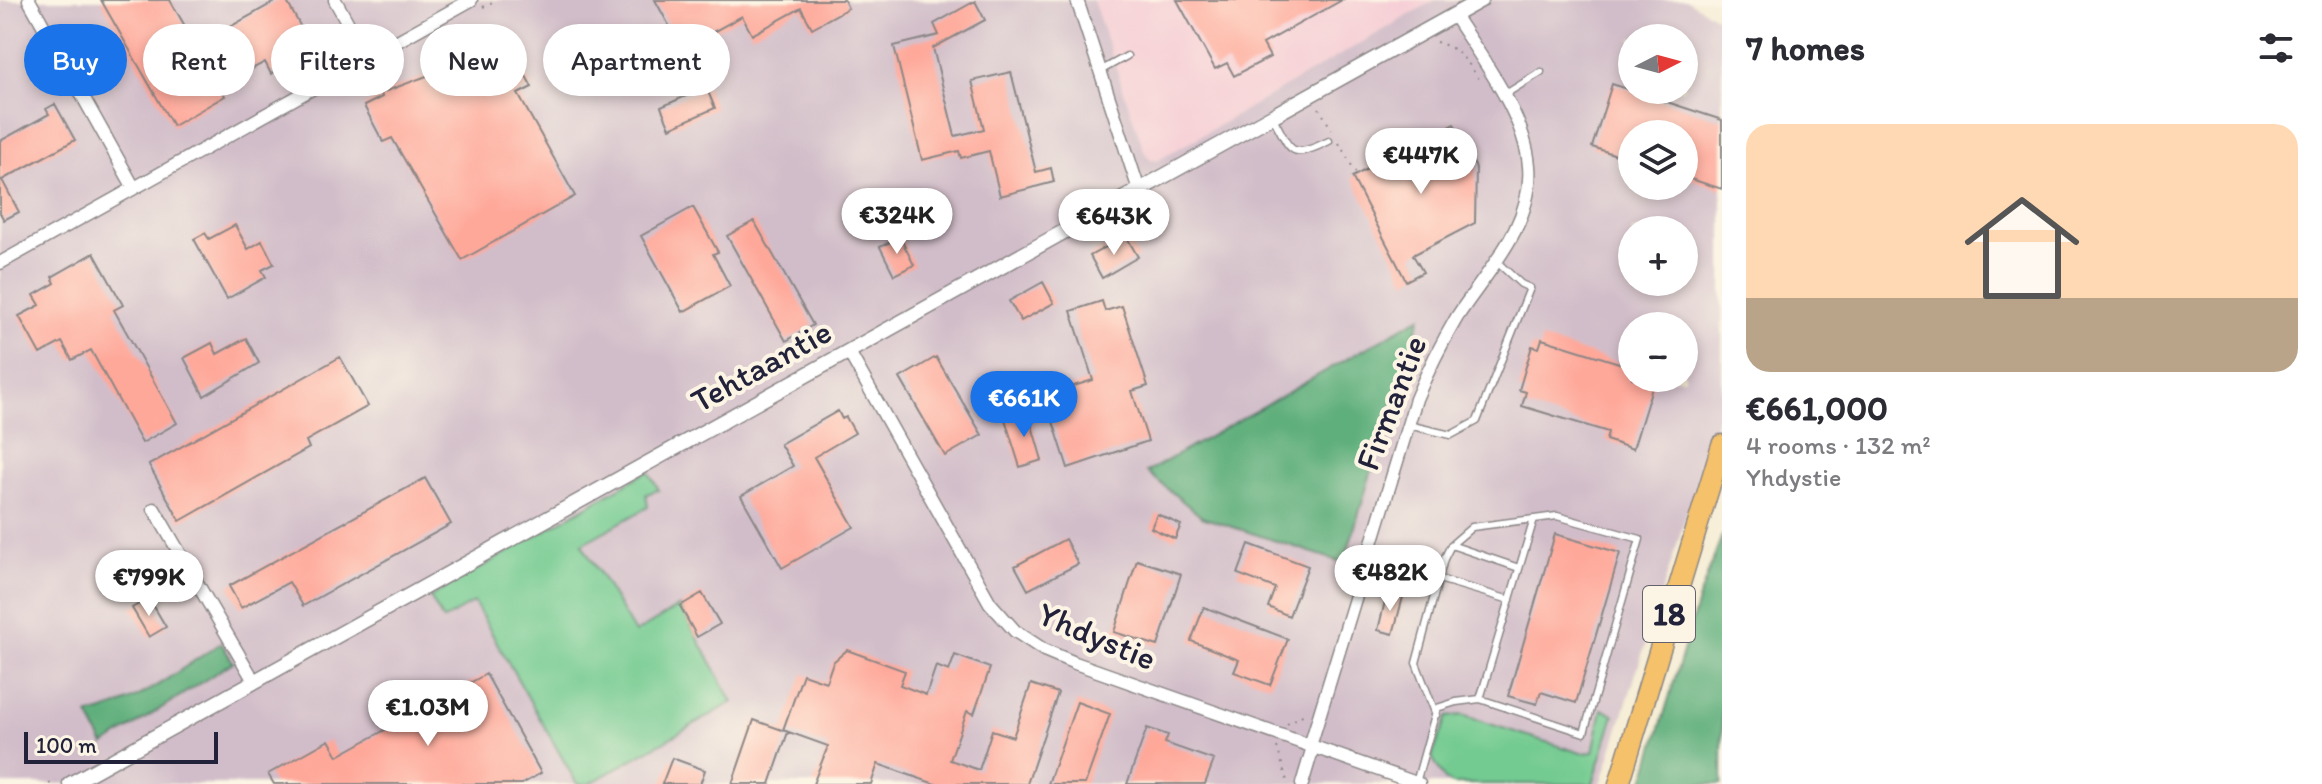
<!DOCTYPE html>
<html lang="en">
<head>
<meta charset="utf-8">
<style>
	:root { --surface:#fff; --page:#f7f7f7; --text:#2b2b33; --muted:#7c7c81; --accent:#1a73e8 }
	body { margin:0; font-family:Itim,sans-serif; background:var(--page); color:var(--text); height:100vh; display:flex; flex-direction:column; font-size:30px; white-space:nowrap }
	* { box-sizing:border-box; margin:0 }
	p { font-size:26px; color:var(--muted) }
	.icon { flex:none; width:44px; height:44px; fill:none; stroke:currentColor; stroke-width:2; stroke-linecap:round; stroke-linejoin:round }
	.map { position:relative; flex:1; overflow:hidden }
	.panel { display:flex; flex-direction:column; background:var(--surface); width:600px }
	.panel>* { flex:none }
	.hud { position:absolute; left:24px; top:24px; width:760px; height:72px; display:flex; gap:16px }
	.needle { width:52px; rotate:84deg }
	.tools { position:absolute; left:1618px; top:24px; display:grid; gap:16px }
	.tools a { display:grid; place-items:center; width:80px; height:80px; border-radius:50%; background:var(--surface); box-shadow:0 4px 12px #0003; font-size:40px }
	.scale { position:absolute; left:24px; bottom:20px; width:194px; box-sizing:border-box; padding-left:8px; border:4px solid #22223b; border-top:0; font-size:22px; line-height:28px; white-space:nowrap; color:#22223b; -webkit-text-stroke:6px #fcf5e5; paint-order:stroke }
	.price { position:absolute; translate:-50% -68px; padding:0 18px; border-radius:28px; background:#fff; color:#222; font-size:26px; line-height:52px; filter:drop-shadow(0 2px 4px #0008) }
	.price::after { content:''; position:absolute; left:50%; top:48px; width:24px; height:18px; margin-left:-12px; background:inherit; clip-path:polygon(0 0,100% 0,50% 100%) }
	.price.current { background:var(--accent); color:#fff }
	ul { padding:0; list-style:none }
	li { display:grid; align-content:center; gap:16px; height:424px; padding:0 24px }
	li span { display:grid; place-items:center; height:248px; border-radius:24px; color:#555 }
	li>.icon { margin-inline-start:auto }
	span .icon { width:144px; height:144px; fill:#fffc; stroke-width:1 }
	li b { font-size:34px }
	h2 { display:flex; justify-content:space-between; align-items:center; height:96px; padding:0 24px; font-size:34px }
	.tag { padding:0 28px; border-radius:36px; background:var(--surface); box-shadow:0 4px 12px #0003; font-size:28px; line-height:72px }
	.tag.current { background:var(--accent); color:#fff }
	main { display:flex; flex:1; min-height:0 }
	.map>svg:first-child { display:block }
	.built { fill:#f6cfd6 }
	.industrial { fill:#d1bdc9; fill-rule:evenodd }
	.green { fill:#73cb91; stroke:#4a7666; stroke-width:2 }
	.forest { fill:#5eaf7b; stroke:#40685b; stroke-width:2 }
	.building { fill:#fea89a }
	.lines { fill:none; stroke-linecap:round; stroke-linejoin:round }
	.service-casing { stroke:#8c8787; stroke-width:9 }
	.minor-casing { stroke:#8c8787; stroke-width:15 }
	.tertiary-casing { stroke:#8c8787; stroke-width:17 }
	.trunk-casing { stroke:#8c8787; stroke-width:23 }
	.path { stroke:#8c8787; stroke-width:2; stroke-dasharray:2 6; stroke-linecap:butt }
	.service { stroke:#fff; stroke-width:6 }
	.minor { stroke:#fff; stroke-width:12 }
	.tertiary { stroke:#fff; stroke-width:14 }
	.trunk { stroke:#f5c16b; stroke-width:20 }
	.labels { text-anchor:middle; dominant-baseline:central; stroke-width:8; stroke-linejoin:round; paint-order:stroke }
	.shield { fill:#fcf5e5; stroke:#63616e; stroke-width:2 }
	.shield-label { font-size:32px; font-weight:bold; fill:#22223b }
	.street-label { font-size:34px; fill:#22223b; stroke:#fcf5e5 }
</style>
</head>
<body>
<main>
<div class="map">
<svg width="1722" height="784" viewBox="0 0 1722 784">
	<rect width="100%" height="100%" fill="#fcf5e5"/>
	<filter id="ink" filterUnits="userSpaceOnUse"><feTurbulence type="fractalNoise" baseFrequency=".0125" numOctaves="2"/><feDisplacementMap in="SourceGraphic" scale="16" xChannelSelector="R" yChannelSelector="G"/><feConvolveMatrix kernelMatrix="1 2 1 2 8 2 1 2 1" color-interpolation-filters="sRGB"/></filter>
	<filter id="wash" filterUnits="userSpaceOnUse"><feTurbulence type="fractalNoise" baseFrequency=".006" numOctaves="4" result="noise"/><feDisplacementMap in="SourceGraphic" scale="32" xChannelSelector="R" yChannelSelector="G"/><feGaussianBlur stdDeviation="1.8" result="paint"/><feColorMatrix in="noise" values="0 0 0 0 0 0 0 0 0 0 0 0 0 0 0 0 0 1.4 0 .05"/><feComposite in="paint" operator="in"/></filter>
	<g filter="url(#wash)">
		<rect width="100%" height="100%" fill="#f5ecd3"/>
		<path class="built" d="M1093,0H1435L1157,161L1151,159L1145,153Z"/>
		<path class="industrial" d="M0,0H1093L1145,153L1151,159L1157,161L1435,0H1687L1722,21V402L1601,784H0ZM1632,38H1684V90H1632ZM1632,134H1684V186H1632ZM1632,230H1684V282H1632ZM1632,326H1684V378H1632Z"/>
		<path class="green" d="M648,471L659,490L646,494L648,507L582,544L635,633L680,606L733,702L589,784H577L474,602L443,620L430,597Z
			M1602,709L1614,715L1593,784H1452L1445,780L1432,757L1447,717L1462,715L1581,753L1593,752Z"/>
		<path class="forest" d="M1421,317L1392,403L1344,563L1202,517L1147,472Z
			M1722,535V784H1643L1699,598Z
			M221,643L233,662L104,745L88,715C137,705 179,670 221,643Z"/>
		<g id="blocks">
			<path class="building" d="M101,0H170L225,96L173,126Z
				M278,0H286L314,51L271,74L265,62L252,69L246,59L237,64L219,33Z
				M655,0H844L848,8L812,28L801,8L752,35L742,16L682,49Z
				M1177,0H1342L1263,44L1270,57L1234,76L1227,63L1215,69Z
				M975,1L985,20L933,48L955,136L984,129L972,81L1011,72L1036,172L1051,168L1054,182L1000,196L989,151L961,158L959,151L922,160L894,46L939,35L934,24Z
				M472,59L475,67L481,65L485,73L501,64L506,73L520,65L532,87L518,94L575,196L462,260L392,138L383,142L364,106L382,97L381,93Z
				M1612,84L1722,120V189L1684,177V134H1632V160L1592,147Z
				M706,87L715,108L670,128L661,107Z
				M55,104L75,140L2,180L19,212L4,220L0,213V141L49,114L46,109Z
				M1454,124L1476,168L1475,223L1413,255L1423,272L1406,281L1352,177Z
				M693,207L718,252L713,254L730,286L683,312L641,236Z
				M754,221L813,325L786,341L727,236Z
				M235,225L248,249L262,241L274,264L262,270L266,277L227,299L194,239L205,233L209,239Z
				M1126,236L1138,257L1102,278L1090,256Z
				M900,237L914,265L894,275L880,247Z
				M94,253L123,305L114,310L177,423L142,443L91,350L72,360L62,342L40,354L19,316L40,305L34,295L55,283L52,277Z
				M1043,282L1054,303L1021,321L1009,301Z
				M1102,301L1105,311L1122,306L1148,386L1132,391L1148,441L1068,468L1050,412L1066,406L1061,390L1093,380L1071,311Z
				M246,338L259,363L204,396L184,358L212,343L217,354Z
				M1542,339L1632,367V378H1655L1633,449L1606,440L1608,432L1522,406L1526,392L1519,390L1532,346L1539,348Z
				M340,357L368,406L306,441L309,448L180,521L149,465Z
				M936,357L982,435L945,456L900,378Z
				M838,411L842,419L846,417L855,433L814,457L854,527L782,568L741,496L793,466L780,444Z
				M1028,412L1042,460L1020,467L1005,419Z
				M425,478L451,524L303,606L289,582L241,608L229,586Z
				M1157,514L1181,525L1175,539L1151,528Z
				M1555,534L1620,553L1576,703L1541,692L1537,704L1508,696Z
				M1065,539L1078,564L1028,590L1015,566Z
				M1249,544L1308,566L1289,616L1268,607L1275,588L1238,574Z
				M1137,560L1181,574L1158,646L1114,632Z
				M702,593L720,624L697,637L680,606Z
				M1387,593L1403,597L1393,634L1378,630Z
				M149,598L166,627L149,637L132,608Z
				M1204,607L1288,639L1270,685L1234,672L1239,660L1191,641Z
				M847,650L905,671L900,685L926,695L936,666L949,671L955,655L990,668L974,714L967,711L950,760L979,770L992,730L1013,737L1031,684L1058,693L1027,784H935L878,764L871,784H813L828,746L783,730L803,674L826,682L833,662Z
				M486,674L541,773L522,784H274L268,774L329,740L338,756Z
				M1077,702L1110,714L1085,784H1048Z
				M754,720L788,732L770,784H732Z
				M1147,728L1168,735L1165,743L1214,760L1205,784H1127Z
				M672,758L705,770L700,784H662Z"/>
		</g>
	</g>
	<g filter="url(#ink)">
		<use href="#blocks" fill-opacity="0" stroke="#8c8787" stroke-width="2"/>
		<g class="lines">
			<defs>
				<path id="service" d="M1100,71L1127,56
					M1504,95L1541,72
					M1272,116C1292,151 1288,161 1329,141
					M1408,425L1451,435L1477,421L1530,288L1521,284L1497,262
					M1451,545L1519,568
					M1439,579L1510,600
					M1480,699L1534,519
					M1416,783L1433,722L1437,708L1456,702L1480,699L1584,733L1640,539L1557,516L1472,527L1451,545L1444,559L1416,663L1436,715"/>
				<path id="minor" d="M29,0L134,188
					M335,0L367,58
					M1077,0L1139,190
					M0,263L471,0
					M849,352L990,603L1015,631L1044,650L1075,663L1419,784
					M154,509L254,681
					M1310,746L1416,399C1428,370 1441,344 1457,317C1486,272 1534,225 1529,166C1525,114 1481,58 1454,15
					M1302,784L1313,747"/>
				<path id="tertiary" d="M70,784L1481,0"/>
				<path id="trunk" d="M1619,784L1722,445"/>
			</defs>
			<use href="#service" class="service-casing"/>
			<use href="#minor" class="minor-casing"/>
			<use href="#tertiary" class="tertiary-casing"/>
			<use href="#trunk" class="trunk-casing"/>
			<path class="path" d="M483,7L496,0
				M1436,42C1459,48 1468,62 1480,81
				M1319,108L1332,130
				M1339,143L1357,175
				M1287,724L1306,713
				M1277,747L1288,784
				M49,784L56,780"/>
			<use href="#service" class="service"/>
			<use href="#minor" class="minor"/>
			<use href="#tertiary" class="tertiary"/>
			<use href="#trunk" class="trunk"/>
		</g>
	</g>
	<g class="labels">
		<rect class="shield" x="1643" y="586" width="52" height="56" rx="6"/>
		<g class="shield-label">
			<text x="1669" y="614">18</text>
		</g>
		<g class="street-label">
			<text transform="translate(761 366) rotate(-29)">Tehtaantie</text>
			<text transform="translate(1391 403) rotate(-69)">Firmantie</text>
			<text transform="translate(1097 636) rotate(23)">Yhdystie</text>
		</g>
	</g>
</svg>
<div class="tools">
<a><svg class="needle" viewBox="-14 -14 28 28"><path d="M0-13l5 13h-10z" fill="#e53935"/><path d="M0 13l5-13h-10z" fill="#7c7c81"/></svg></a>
<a><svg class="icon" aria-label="layers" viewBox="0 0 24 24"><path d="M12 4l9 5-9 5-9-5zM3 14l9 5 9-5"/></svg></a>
<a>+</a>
<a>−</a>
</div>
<div class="scale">100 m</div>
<b class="price" style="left:1421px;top:196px">€447K</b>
<b class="price" style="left:897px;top:256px">€324K</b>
<b class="price" style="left:1114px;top:257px">€643K</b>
<b class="price current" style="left:1024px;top:439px">€661K</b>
<b class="price" style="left:1390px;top:613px">€482K</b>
<b class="price" style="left:149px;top:618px">€799K</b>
<b class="price" style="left:428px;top:748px">€1.03M</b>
<div class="hud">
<a class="tag current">Buy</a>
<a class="tag">Rent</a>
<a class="tag">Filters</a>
<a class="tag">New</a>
<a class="tag">Apartment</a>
</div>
</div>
<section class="panel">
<h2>7 homes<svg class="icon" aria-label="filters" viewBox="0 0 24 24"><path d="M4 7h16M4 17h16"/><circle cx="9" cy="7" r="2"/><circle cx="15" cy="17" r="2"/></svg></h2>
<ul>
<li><span style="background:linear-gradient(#ffd9b3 70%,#b9a48a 0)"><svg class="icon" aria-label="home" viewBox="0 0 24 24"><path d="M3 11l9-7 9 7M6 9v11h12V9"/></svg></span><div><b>€661,000</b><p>4 rooms · 132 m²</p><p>Yhdystie</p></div></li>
</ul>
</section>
</main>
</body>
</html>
